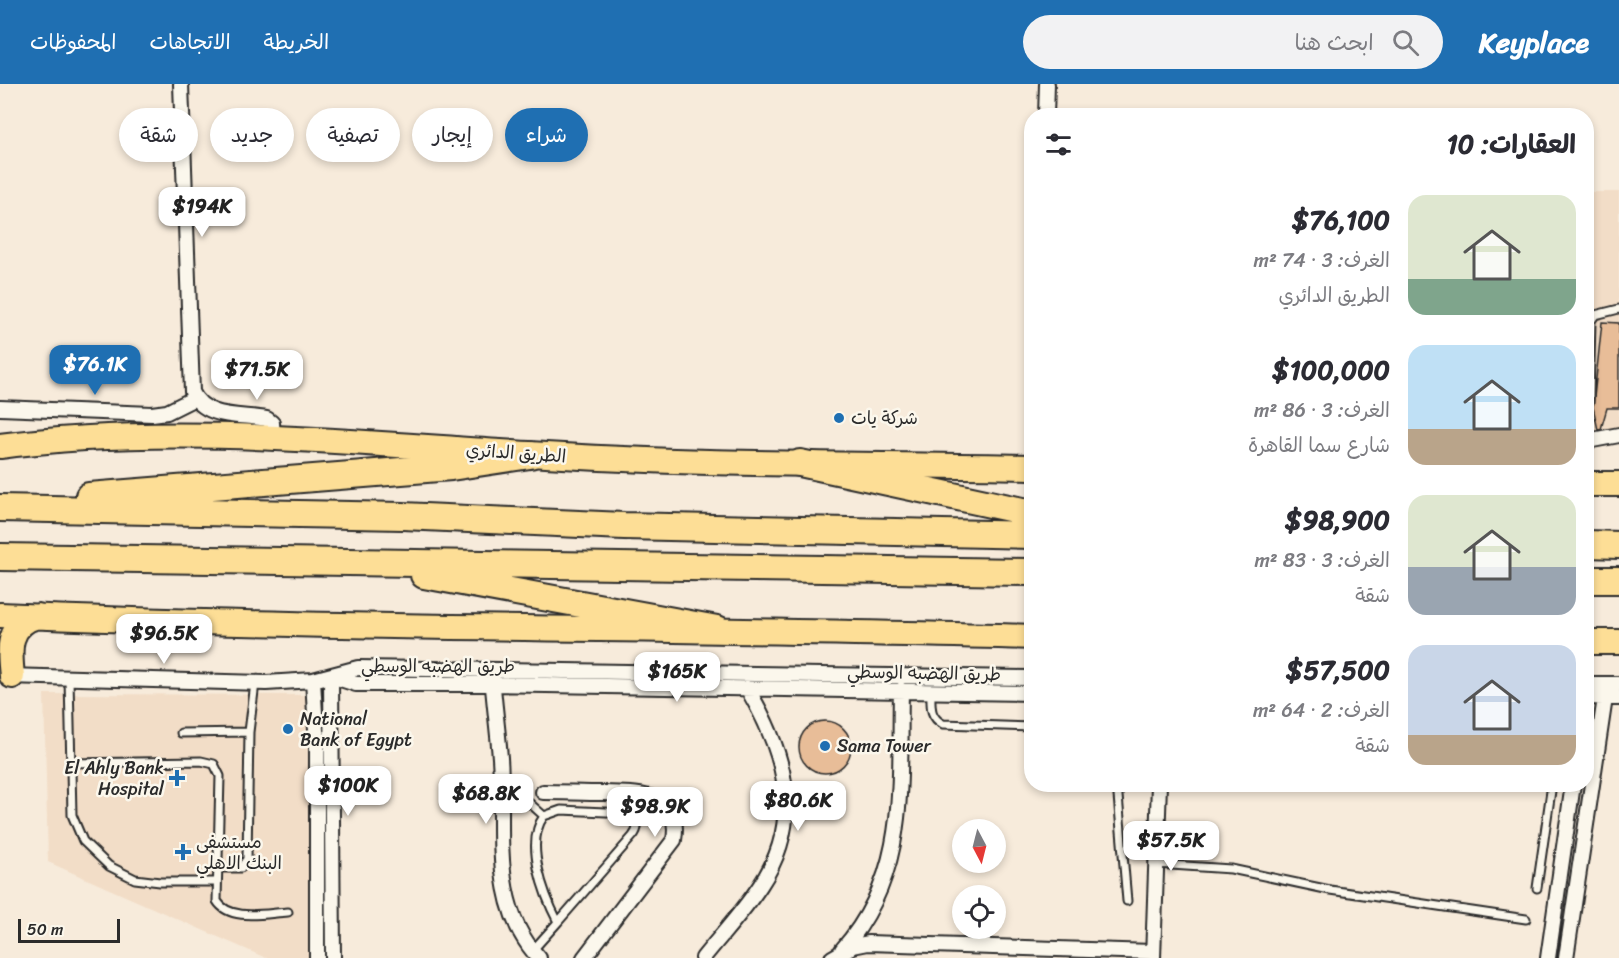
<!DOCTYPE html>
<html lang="ar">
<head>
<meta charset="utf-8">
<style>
	:root { --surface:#fff; --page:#f2f2f3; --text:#2b2b33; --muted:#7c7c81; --accent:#1f6fb2 }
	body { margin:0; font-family:Sriracha,"Playpen Sans Arabic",sans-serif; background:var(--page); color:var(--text); direction:rtl; height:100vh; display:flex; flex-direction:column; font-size:22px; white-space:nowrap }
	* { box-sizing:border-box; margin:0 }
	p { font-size:20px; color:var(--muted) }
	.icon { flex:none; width:33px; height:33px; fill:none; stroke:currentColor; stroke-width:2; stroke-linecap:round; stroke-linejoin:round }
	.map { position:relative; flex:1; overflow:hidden; direction:ltr }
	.sheet { position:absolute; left:1024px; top:24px; width:570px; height:684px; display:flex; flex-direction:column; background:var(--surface); border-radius:24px; box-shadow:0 3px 9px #0003; direction:rtl }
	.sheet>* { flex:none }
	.top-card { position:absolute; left:18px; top:24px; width:570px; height:54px; direction:rtl; display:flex; gap:12px }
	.needle { width:39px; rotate:173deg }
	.fabs { position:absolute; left:952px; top:735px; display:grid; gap:12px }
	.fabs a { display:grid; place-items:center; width:54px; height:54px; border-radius:50%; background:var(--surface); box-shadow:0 3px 9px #0003; font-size:30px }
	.scale { position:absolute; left:18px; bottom:15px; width:102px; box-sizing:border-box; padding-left:6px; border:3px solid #2b2b2b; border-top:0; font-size:16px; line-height:21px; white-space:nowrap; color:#2b2b2b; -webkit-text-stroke:4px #fbf7ec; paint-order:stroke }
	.price { position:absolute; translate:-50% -51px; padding:0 14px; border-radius:12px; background:#fff; color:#222; font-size:20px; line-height:39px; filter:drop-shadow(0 2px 3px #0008) }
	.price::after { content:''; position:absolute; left:50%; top:36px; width:18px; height:14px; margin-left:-9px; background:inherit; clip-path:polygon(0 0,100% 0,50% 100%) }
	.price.selected { background:var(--accent); color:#fff }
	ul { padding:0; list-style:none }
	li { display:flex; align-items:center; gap:18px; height:150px; padding:0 18px }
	li span { display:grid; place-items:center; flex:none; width:168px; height:120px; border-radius:18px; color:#555 }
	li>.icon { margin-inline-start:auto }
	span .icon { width:72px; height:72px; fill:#fffc; stroke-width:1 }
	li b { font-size:26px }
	h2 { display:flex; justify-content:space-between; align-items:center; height:72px; padding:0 18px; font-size:26px }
	.chip { padding:0 21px; border-radius:27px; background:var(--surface); box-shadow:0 3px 9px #0003; font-size:21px; line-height:54px }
	.chip.selected { background:var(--accent); color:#fff }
	header { display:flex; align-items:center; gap:36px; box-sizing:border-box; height:84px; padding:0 30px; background:var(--accent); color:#fff }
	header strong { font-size:28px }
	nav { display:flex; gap:33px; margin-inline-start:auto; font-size:21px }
	.search { width:420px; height:54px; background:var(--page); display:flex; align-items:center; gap:15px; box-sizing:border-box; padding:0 21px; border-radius:33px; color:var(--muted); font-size:22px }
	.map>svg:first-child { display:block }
	.built { fill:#f2ddc7 }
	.building { fill:#e8bd98; stroke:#2b2b2b; stroke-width:1.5 }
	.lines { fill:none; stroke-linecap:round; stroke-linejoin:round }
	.service-casing { stroke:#2b2b2b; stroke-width:11 }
	.minor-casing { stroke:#2b2b2b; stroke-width:18 }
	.trunk-casing { stroke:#2b2b2b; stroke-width:28 }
	.motorway-casing { stroke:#2b2b2b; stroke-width:30 }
	.service { stroke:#fbf7ec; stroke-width:7 }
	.minor { stroke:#fbf7ec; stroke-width:14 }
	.trunk { stroke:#fdde96; stroke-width:24 }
	.motorway { stroke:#fdde96; stroke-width:26 }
	.poi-dot { fill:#1f6fb2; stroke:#fbf7ec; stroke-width:2 }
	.labels { text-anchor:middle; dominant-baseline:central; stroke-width:5; stroke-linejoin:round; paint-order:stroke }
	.poi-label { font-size:18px; fill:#2b2b2b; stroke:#fbf7ec; text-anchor:start }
	.street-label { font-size:18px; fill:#2b2b2b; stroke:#fbf7ec }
</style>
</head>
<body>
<header>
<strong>Keyplace</strong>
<div class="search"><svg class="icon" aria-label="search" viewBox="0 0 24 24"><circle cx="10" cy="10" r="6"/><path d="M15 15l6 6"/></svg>ابحث هنا</div>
<nav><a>الخريطة</a><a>الاتجاهات</a><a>المحفوظات</a></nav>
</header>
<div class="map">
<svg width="1619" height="874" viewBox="0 0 1619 874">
	<rect width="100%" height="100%" fill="#f7ebdb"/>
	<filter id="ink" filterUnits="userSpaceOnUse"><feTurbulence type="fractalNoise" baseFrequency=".0167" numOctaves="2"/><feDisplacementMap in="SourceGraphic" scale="12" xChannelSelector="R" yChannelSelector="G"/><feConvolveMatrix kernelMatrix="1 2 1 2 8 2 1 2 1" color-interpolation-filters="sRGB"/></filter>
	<g filter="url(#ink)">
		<path class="built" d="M1588,108H1619V347H1587Z
			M44,610L309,611L308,874H266L48,778Z"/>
		<path class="building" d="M1602,238L1619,239V324H1607L1601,345L1598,346L1593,323Z
			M799 663a26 26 0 1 1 52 0a26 26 0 1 1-52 0Z"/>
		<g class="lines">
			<defs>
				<path id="service" d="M1589,319L1591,237L1595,231L1619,225
					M69,595L72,731L83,757L109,782L135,795L160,798H217
					M931,607C931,621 929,633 943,640L1032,643
					M181,649L249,648
					M70,679L201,677L214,680L220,692L217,817C230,838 266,829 288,828
					M1117,700L1127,817
					M501,707L517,708L544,732
					M561,726L628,729C638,734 640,743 633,752L558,838C544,811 524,759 544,732Z
					M1156,780L1231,785L1330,806L1526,835
					M217,784H241L247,775L249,648L255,599
					M1537,804L1552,700
					M532,867L558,838"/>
				<path id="minor" d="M181,0L192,308C205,336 241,330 267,335L272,339L273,354
					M1046,32L1047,0
					M0,324L152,330L167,328L195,314
					M1587,357L1619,351
					M492,591C494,619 498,647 500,674C505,742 488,820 539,874
					M7,592L266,599L313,596L358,584L1032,594
					M331,592L356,600H493L1032,609
					M331,592L333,874
					M313,596L317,663V874
					M1587,600H1619
					M1587,613L1619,614
					M543,708C563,708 583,709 603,709C637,710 682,707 674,756L584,874
					M842,866C909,790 899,701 901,606
					M703,874C722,850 743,828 760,802C805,735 785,668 747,604
					M832,874L853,862L868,859L1153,868
					M1153,874L1159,700
					M1548,874L1573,700
					M1566,874L1605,614"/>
				<path id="trunk" d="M0,362C175,339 353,359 529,370C696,381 864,380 1032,383
					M1587,400H1619
					M0,531C344,546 688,543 1032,553
					M1587,558H1619
					M12,592C9,565 7,540 38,532"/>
				<path id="motorway" d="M800,379L1032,429
					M89,412L451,383L530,371
					M0,424L403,432L624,442L1032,451
					M1587,460L1619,461
					M0,473L1032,488
					M424,491L717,545
					M1587,496H1619"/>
			</defs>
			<use href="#service" class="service-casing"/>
			<use href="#minor" class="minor-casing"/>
			<use href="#trunk" class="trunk-casing"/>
			<use href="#motorway" class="motorway-casing"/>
			<use href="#service" class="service"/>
			<use href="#minor" class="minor"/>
			<use href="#trunk" class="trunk"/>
			<use href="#motorway" class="motorway"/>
		</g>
	</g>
	<g class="poi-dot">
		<circle cx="839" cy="334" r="6"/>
		<circle cx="288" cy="645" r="6"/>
		<circle cx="825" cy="662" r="6"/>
		<path d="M174 685h6v6h6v6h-6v6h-6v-6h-6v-6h6z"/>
		<path d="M180 759h6v6h6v6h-6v6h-6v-6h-6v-6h6z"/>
	</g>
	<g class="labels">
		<g class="poi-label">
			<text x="851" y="334">شركة يات</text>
			<text x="300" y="635">National<tspan x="300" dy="21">Bank of Egypt</tspan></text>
			<text x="837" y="662">Sama Tower</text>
			<text x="164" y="684" text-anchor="end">El Ahly Bank<tspan x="164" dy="21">Hospital</tspan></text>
			<text x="196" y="758">مستشفى<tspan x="196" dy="21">البنك الاهلي</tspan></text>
		</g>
		<g class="street-label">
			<text transform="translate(516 369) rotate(4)">الطريق الدائري</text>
			<text x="438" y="582">طريق الهضبه الوسطي</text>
			<text transform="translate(924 589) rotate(1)">طريق الهضبه الوسطي</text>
		</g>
	</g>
</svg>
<div class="fabs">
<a><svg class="needle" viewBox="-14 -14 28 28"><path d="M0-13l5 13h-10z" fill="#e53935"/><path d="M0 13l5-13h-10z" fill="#7c7c81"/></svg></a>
<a><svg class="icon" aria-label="locate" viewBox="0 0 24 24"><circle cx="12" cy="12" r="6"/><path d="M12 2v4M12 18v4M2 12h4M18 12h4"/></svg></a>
</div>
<div class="scale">50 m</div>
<b class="price" style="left:202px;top:154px">$194K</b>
<b class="price selected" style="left:95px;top:312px">$76.1K</b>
<b class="price" style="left:257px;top:317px">$71.5K</b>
<b class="price" style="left:164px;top:581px">$96.5K</b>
<b class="price" style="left:677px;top:619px">$165K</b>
<b class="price" style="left:348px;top:733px">$100K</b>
<b class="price" style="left:486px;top:741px">$68.8K</b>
<b class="price" style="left:798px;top:748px">$80.6K</b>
<b class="price" style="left:655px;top:754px">$98.9K</b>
<b class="price" style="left:1171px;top:788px">$57.5K</b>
<div class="top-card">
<a class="chip selected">شراء</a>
<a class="chip">إيجار</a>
<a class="chip">تصفية</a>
<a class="chip">جديد</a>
<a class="chip">شقة</a>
</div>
<section class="sheet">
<h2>العقارات: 10<svg class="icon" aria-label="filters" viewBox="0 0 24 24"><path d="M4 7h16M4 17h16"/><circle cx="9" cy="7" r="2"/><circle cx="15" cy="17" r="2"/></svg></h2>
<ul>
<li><span style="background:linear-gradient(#dfe7d0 70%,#7fa58c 0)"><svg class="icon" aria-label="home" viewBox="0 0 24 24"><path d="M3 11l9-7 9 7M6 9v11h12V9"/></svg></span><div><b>$76,100</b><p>الغرف: 3 · 74 m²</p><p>الطريق الدائري</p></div></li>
<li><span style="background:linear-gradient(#bfe0f5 70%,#b9a48a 0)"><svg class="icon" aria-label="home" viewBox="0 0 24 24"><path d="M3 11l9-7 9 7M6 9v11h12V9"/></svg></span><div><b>$100,000</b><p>الغرف: 3 · 86 m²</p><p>شارع سما القاهرة</p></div></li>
<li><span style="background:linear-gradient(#dfe7d0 60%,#9aa5b1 0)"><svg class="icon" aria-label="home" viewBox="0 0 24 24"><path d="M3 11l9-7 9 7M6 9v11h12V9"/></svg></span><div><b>$98,900</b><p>الغرف: 3 · 83 m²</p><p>شقة</p></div></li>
<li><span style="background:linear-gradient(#c9d6e8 75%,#b9a48a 0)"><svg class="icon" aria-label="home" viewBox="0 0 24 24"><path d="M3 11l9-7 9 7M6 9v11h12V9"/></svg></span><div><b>$57,500</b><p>الغرف: 2 · 64 m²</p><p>شقة</p></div></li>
</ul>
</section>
</div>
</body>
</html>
